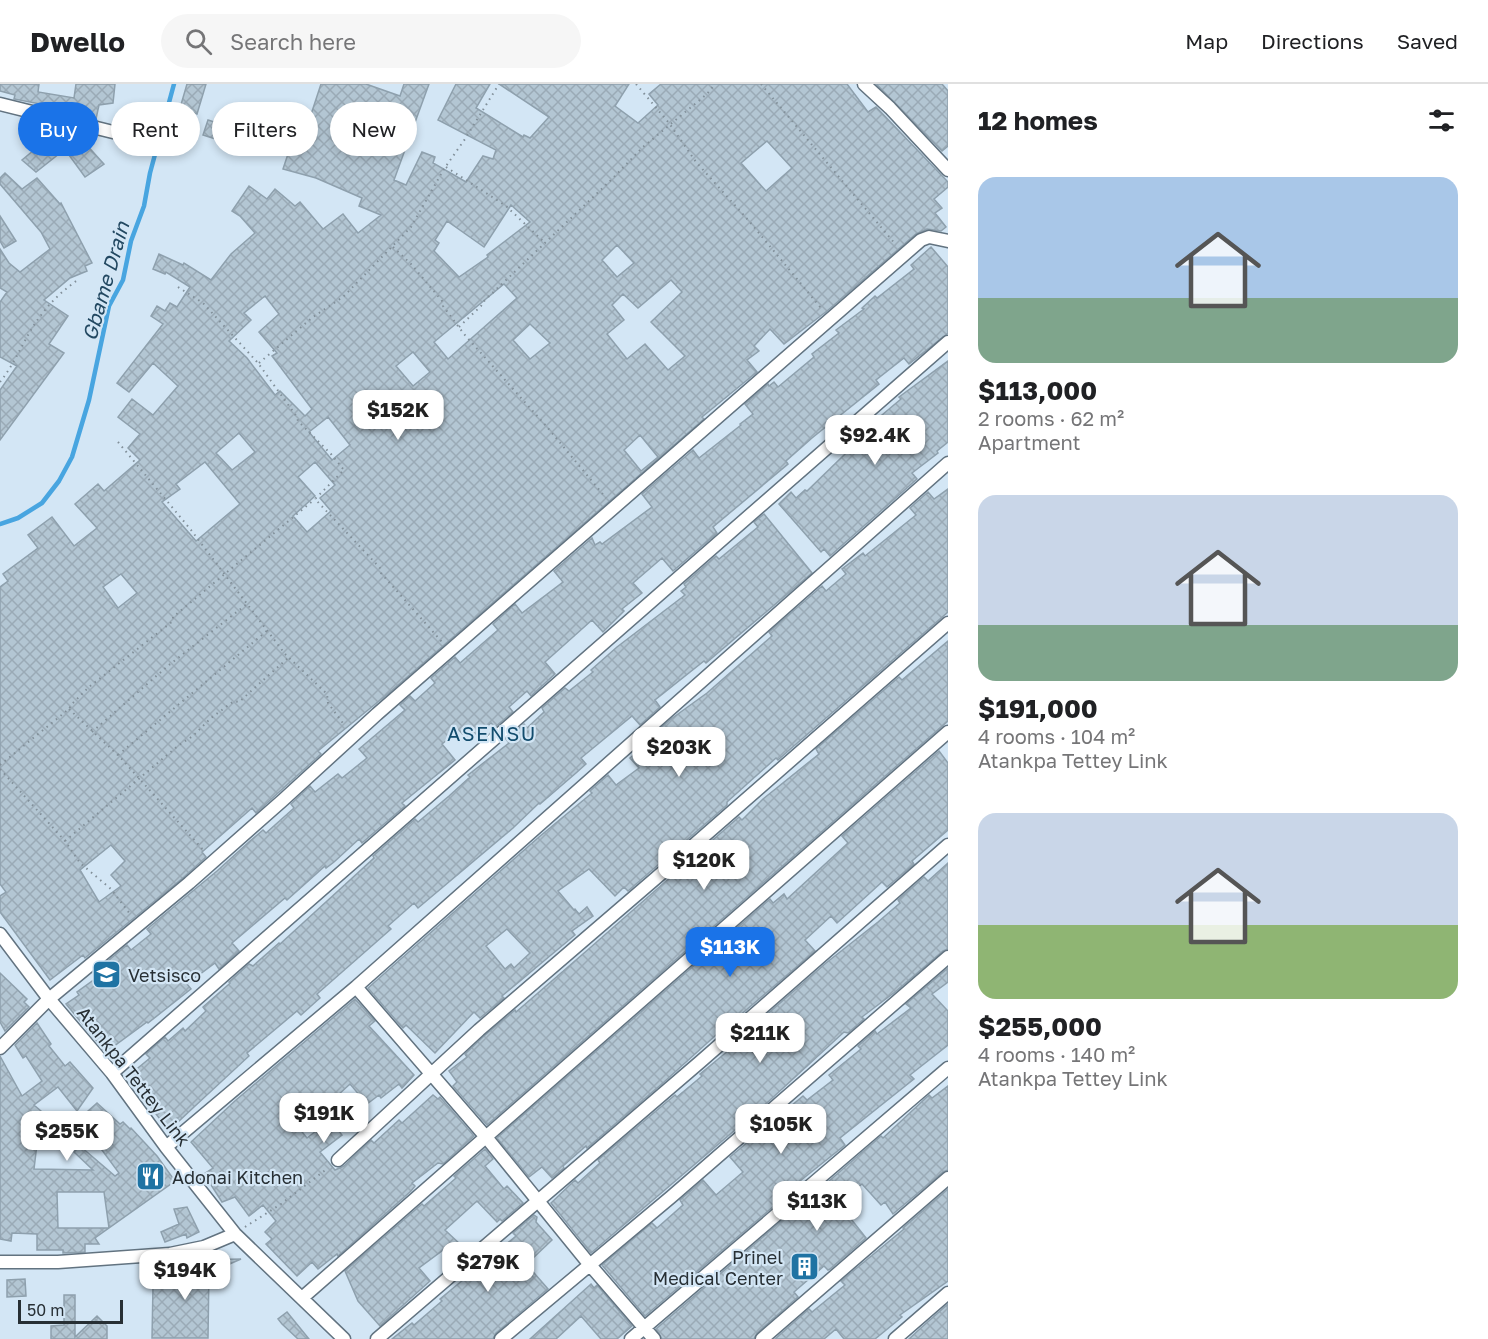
<!DOCTYPE html>
<html lang="en">
<head>
<meta charset="utf-8">
<style>
	:root { --surface:#fff; --page:#f6f6f6; --text:#202124; --muted:#757577; --line:#e0e0e0; --accent:#1a73e8 }
	body { margin:0; font-family:"Golos Text",sans-serif; background:var(--page); color:var(--text); height:100vh; display:flex; flex-direction:column; font-size:22px; white-space:nowrap }
	* { box-sizing:border-box; margin:0 }
	p { font-size:20px; color:var(--muted) }
	.icon { flex:none; width:33px; height:33px; fill:none; stroke:currentColor; stroke-width:2; stroke-linecap:round; stroke-linejoin:round }
	.map { position:relative; flex:1; overflow:hidden }
	.drawer { display:flex; flex-direction:column; background:var(--surface); width:540px }
	.drawer>* { flex:none }
	.guide { position:absolute; left:18px; top:18px; width:570px; height:54px; display:flex; gap:12px }
	.scale { position:absolute; left:18px; bottom:15px; width:105px; box-sizing:border-box; padding-left:6px; border:3px solid #272f34; border-top:0; font-size:16px; line-height:21px; white-space:nowrap; color:#272f34; -webkit-text-stroke:4px #d3e6f5; paint-order:stroke }
	.price { position:absolute; translate:-50% -51px; padding:0 14px; border-radius:12px; background:#fff; color:#222; font-size:20px; line-height:39px; filter:drop-shadow(0 2px 3px #0008) }
	.price::after { content:''; position:absolute; left:50%; top:36px; width:18px; height:14px; margin-left:-9px; background:inherit; clip-path:polygon(0 0,100% 0,50% 100%) }
	.price.active { background:var(--accent); color:#fff }
	ul { padding:0; list-style:none }
	li { display:grid; align-content:center; gap:12px; height:318px; padding:0 30px }
	li span { display:grid; place-items:center; height:186px; border-radius:18px; color:#555 }
	li>.icon { margin-inline-start:auto }
	span .icon { width:108px; height:108px; fill:#fffc; stroke-width:1 }
	li b { font-size:26px }
	h2 { display:flex; justify-content:space-between; align-items:center; height:72px; padding:0 30px; font-size:26px }
	.chip { padding:0 21px; border-radius:27px; background:var(--surface); box-shadow:0 3px 9px #0003; font-size:21px; line-height:54px }
	.chip.active { background:var(--accent); color:#fff }
	header { display:flex; align-items:center; gap:36px; box-sizing:border-box; height:84px; padding:0 30px; background:var(--surface); border-bottom:2px solid var(--line) }
	header strong { font-size:28px }
	nav { display:flex; gap:33px; margin-inline-start:auto; font-size:21px }
	.search { width:420px; height:54px; background:var(--page); display:flex; align-items:center; gap:15px; box-sizing:border-box; padding:0 21px; border-radius:33px; color:var(--muted); font-size:22px }
	main { display:flex; flex:1; min-height:0 }
	.map>svg:first-child { display:block }
	.lines { fill:none; stroke-linecap:round; stroke-linejoin:round }
	.stream { stroke:#48a5e0; stroke-width:4.5 }
	.building { fill:url(#building-cross-hatch); stroke:#8ea0ad; stroke-width:1.5; fill-rule:evenodd }
	.minor-casing { stroke:#627380; stroke-width:15 }
	.path { stroke:#818f99; stroke-width:2; stroke-dasharray:1.5 4.5; stroke-linecap:butt }
	.minor { stroke:#fff; stroke-width:12 }
	.labels { text-anchor:middle; dominant-baseline:central; stroke-width:4.5; stroke-linejoin:round; paint-order:stroke }
	.poi-label { font-size:18px; fill:#272f34; stroke:#d3e6f5; text-anchor:start }
	.street-label { font-size:18px; fill:#272f34; stroke:#d3e6f5 }
	.water-label { font-size:20px; font-style:italic; fill:#224861; stroke:#d3e6f5 }
	.neighbourhood-label { font-size:20px; letter-spacing:1.5px; fill:#124c6d; stroke:#d3e6f5 }
</style>
</head>
<body>
<header>
<strong>Dwello</strong>
<div class="search"><svg class="icon" aria-label="search" viewBox="0 0 24 24"><circle cx="10" cy="10" r="6"/><path d="M15 15l6 6"/></svg>Search here</div>
<nav><a>Map</a><a>Directions</a><a>Saved</a></nav>
</header>
<main>
<div class="map">
<svg width="948" height="1255" viewBox="0 0 948 1255">
	<defs>
		<pattern id="building-cross-hatch" width="8" height="8" patternUnits="userSpaceOnUse" patternTransform="scale(1.5)"><rect width="8" height="8" fill="#b3c6d3"/><path d="M0 0l8 8M0 8l8-8" fill="none" stroke="#9aaab6"/></pattern>
	</defs>
	<rect width="100%" height="100%" fill="#d3e6f5"/>
	<g class="lines">
		<path class="stream" d="M0,440L18,434L42,419L59,397L72,373L89,316L109,222L123,196L131,157L144,122L150,89L174,0"/>
	</g>
	<path class="building" d="M0,0H39L38,8L74,14L76,0H115L113,19L99,21L96,35L72,29V26L14,15L15,11L0,7Z
		M187,0H206L197,30L180,24Z
		M321,0H366L400,12L404,0H429L394,96L406,101L422,68L435,73L433,79L466,98L483,72L493,75L496,66L438,36L456,0H490L476,24L523,53L524,51L530,54L549,33L499,0H629L615,22L638,39L658,21L649,10L661,0H847L868,28L876,23L948,98V103L934,115L942,124L935,129L946,143L941,147L927,145L916,150L827,227L784,260L770,245L754,262L759,267L747,276L757,288L702,333L704,335L390,608L318,667L321,670L256,729L252,724L202,768L206,773L184,793L85,874L83,871L50,896L0,828V812L6,808L0,800V503L8,497L3,490L38,464L28,451L52,433L74,462L97,444L75,420L98,400L104,407L140,376L128,364L140,350L118,333L132,315L153,331L178,302L153,279L129,308L117,299L163,240L151,232L157,222L165,227L170,219L177,223L190,203L166,188L165,190L153,185L159,170L183,181L184,179L211,196L231,170L255,149L240,132L232,127L249,102L267,115L275,105L295,122L300,118L323,145L343,130L358,149L381,131L359,122L362,114L316,94L283,85L291,61L300,64ZM767,57L792,84L766,107L741,79ZM511,121L530,138L487,171L488,173L459,193L434,167L439,159L435,156L447,137L484,163ZM617,161L634,179L617,193L602,176ZM671,196L682,208L651,238L685,272L668,286L645,260L627,275L607,250L624,236L612,221L623,210L638,224ZM504,200L517,214L448,275L434,258ZM265,212L279,230L259,248L277,269L272,272L312,325L305,332L280,307L275,311L247,274L229,257L251,236L244,229ZM530,240L550,259L530,275L513,256ZM413,268L430,288L413,302L396,282ZM328,333L350,361L332,376L309,348ZM239,349L255,368L232,386L216,369ZM640,351L658,373L641,387L624,366ZM205,378L240,420L196,457L162,418L180,405L176,400ZM315,378L335,401L320,414L331,427L307,448L293,432L315,412L298,393ZM121,490L137,509L118,524L103,503ZM111,761L125,777L111,791L121,802L99,818L80,786Z
		M876,0H942L948,7V62L942,67Z
		M208,36L255,51L250,66L203,51Z
		M51,52L64,66L36,88L22,76Z
		M84,58L104,80L85,93L69,71Z
		M5,89L22,105L37,94L60,120L61,119L92,179L85,182L87,187L70,194L44,216L68,232L49,260L64,269L0,356V306L17,282L0,273V218L7,208L0,204V165L9,179L20,188L50,165L41,148L0,100V94Z
		M0,132L16,157L4,164L0,157Z
		M931,163L948,183V249L909,280L904,274L876,296L879,300L812,354L786,377L788,380L713,443L717,449L673,487L662,474L633,499L642,509L622,525L624,527L603,548L592,536L545,578L555,590L531,612L527,607L509,623L513,628L495,643L491,639L477,651L474,648L466,654L459,646L442,660L455,676L402,719L405,722L362,759L359,755L334,778L326,784L325,782L287,816L285,814L232,859L239,867L219,885L215,879L187,900L191,905L148,939L147,938L106,968L104,966L66,920L79,911L77,908L99,892L96,887L127,861L131,866L151,850L147,845L217,787L250,757L263,746L266,749L294,724L291,720L310,702L315,708L338,690L342,694L367,674L359,665L405,626L400,621L410,612L415,617L435,599L431,594L455,573L460,579L498,546L493,540L515,520L522,529L563,498L554,487L592,454L595,461L600,458L602,460L652,423L642,410L693,366L699,374L741,341L740,340L753,330L745,320L768,300L769,302L774,298L778,303L814,273L812,270L839,249L836,246L864,225L862,224L875,212L877,214L914,185L911,181Z
		M948,277V358L937,367L938,369L912,389L917,395L830,472L824,465L821,468L779,420L791,408L796,414L805,406L807,407L878,338L876,336L901,315L899,313Z
		M948,405V528L787,668L778,676L776,674L727,718V721L628,807L624,803L615,812L589,785L558,807L574,826L575,825L579,830L587,823L593,832L572,847L575,851L502,912L504,914L480,934L474,928L435,969L406,941L403,944L400,941L368,904L539,753L592,709L590,707L608,691L616,701L639,684L630,674L640,665L639,663L671,635L707,609L772,552L769,548L822,502L826,507L846,490L842,485L863,469L865,472L916,431L910,424L928,408L934,415ZM507,845L530,869L514,884L511,880L505,885L486,862Z
		M764,430L812,489L706,579L704,577L655,616L660,623L640,641L632,632L581,674L586,680L576,689L540,720L539,719L513,744L418,824L414,819L388,842L391,845L317,910L320,914L301,931L297,927L247,969L249,972L194,1023L179,1037L177,1034L166,1043L149,1021L157,1015L133,988L150,974L146,970L165,953L168,957L183,944L185,947L206,927L203,923L228,901L230,899L229,898L249,880L253,882L279,859L280,860L374,774L373,772L415,735L418,738L449,712L470,693L468,691L509,659L506,655L524,640L527,644L544,628L542,624L565,604L569,607L593,588L591,586L617,563L685,511L681,507L686,503L684,500L716,472L719,475L758,443L754,438Z
		M948,557V637L487,1041L453,1002L457,998L449,987L467,973L465,970L484,952L515,926L516,928L591,863L739,733L742,736L763,715L819,670L816,665L899,593L902,596Z
		M939,667L948,679V746L912,777L914,780L887,803L882,798L837,839L831,832L805,856L815,867L738,933L737,932L664,998L587,1064L586,1062L563,1082L564,1084L552,1094L542,1083L529,1093L497,1054L770,815L773,819L784,810L787,815L848,759L842,752Z
		M948,779V865L943,867L895,908L862,933L864,935L848,949L844,948L769,1017L591,1169L551,1119L575,1096L578,1099L600,1079L598,1076L675,1011L677,1013L702,992L700,990L751,948L749,946L826,879L878,838L900,819L898,816L924,793L928,797Z
		M948,884V898L932,910L948,927V961L910,991L914,995L840,1054L845,1061L795,1101V1104L645,1232L602,1181L652,1139L657,1144L683,1121L680,1116L703,1096L716,1111L743,1088L730,1073L803,1012L807,1016L833,996L829,991L861,965L858,962L875,947L877,950L911,924L906,920Z
		M0,889L27,915L24,918L29,923L5,947L0,938Z
		M355,915L375,937L369,942L414,991L402,1004L399,1000L381,1014L379,1011L367,1020L350,1000L324,1024L318,1016L294,1038L307,1054L330,1036L342,1051L320,1068L335,1086L344,1082L371,1056L374,1059L399,1036L402,1039L433,1011L438,1015L440,1013L474,1052L443,1080L438,1079L412,1099L415,1102L411,1107L338,1172L337,1170L318,1185L312,1178L297,1192L266,1160L272,1155L265,1148L276,1137L263,1121L249,1132L235,1113L222,1118L204,1090L213,1084L191,1058L236,1016Z
		M37,939L51,960L49,962L65,982L70,978L93,1004L77,1027L58,1003L34,1021L41,1027L34,1085L93,1086L74,1068L80,1062L115,1092L119,1089L79,1035L97,1019L120,1040L123,1038L130,1045L131,1044L157,1072L175,1097L95,1154L99,1160H85V1168L63,1169V1166H37V1150L12,1149L11,1157L0,1155V972L22,1012L42,997L26,972L23,974L15,961ZM57,1108H104L109,1144H58Z
		M948,1002V1086L943,1088L893,1130L885,1118L881,1121L862,1100L843,1116L844,1118L840,1121L866,1154L830,1185L828,1186L824,1182L794,1208L798,1213L757,1249L754,1255H662L656,1245L806,1116L814,1125L836,1107L829,1097L881,1052L883,1054L929,1011L932,1014Z
		M485,1065L493,1075L485,1082L504,1105L507,1102L523,1119L502,1137L500,1135L497,1138L477,1117L445,1146L461,1161L453,1171L446,1164L419,1184L430,1197L380,1242L358,1217L345,1187L422,1120L424,1122L456,1094L454,1092Z
		M948,1105V1197L900,1231L902,1233L875,1255H844L836,1245L824,1255H775L809,1225L812,1228L845,1201L841,1197L904,1145L903,1144Z
		M187,1123L199,1148L187,1154L186,1150L165,1158L161,1148L179,1140L174,1125Z
		M534,1131L537,1133L536,1138L552,1156L530,1177L532,1179L528,1182L548,1205L496,1249L493,1255H392L412,1239L414,1241L442,1217L440,1215L516,1152L513,1149Z
		M241,1175L216,1186H209L208,1254H152L153,1202H175L173,1179L198,1177L197,1176Z
		M25,1195L26,1212L7,1213V1196Z
		M591,1200L594,1204L597,1201L632,1242L617,1255H601L581,1232L556,1255H530Z
		M64,1211H75V1253L97,1232L107,1242V1255H51V1242L64,1241Z
		M948,1220V1255H909L922,1243Z
		M287,1228L309,1255H298L282,1240L278,1235Z"/>
	<g class="lines">
		<defs>
			<path id="minor" d="M864,0L890,24L948,86
				M0,20L117,49
				M0,850L49,915L112,989L166,1063L235,1150L344,1255
				M356,903L486,1053L590,1181L654,1255
				M0,964L49,915L189,799L283,716L377,630L921,156L929,153L948,157
				M112,989L948,258
				M166,1063L356,903L948,379
				M338,1076L479,946L656,794L948,539
				M0,1178H58L170,1170L204,1163L235,1150
				M302,1214L948,648
				M377,1255L700,978L948,761
				M501,1255L671,1113L948,873
				M631,1255L948,984
				M762,1255L948,1094
				M895,1255L948,1209"/>
		</defs>
		<use href="#minor" class="minor-casing"/>
		<path class="path" d="M636,0L669,39L696,78L749,137L821,224
			M761,0L896,161
			M446,83L506,122L545,159
			M393,163L411,180L443,218V222L464,250L547,343L606,414
			M178,203L203,219L258,279L297,333L298,337L331,370L344,386L315,415L381,485V489L442,558
			M459,243L481,222L483,218L611,96L643,63L707,10L715,0
			M259,279L313,233L343,213L411,143L444,85L465,55L499,0
			M0,298C17,277 25,251 42,230C52,216 65,205 79,195
			M118,358L191,446L285,570L327,610L328,619L345,642
			M69,625L120,673L205,768
			M92,648L169,581L247,520
			M118,671L268,546
			M0,681L69,625L71,621L89,603L173,537V533L315,415
			M0,685L65,757L80,779L111,805L130,830
			M65,757L179,661L193,652L211,634L234,617L239,618L288,574
			M245,1143L281,1120L328,1084"/>
		<use href="#minor" class="minor"/>
	</g>
	<defs>
		<symbol id="school-square" viewBox="-11 -11 22 22"><rect x="-9" y="-9" width="18" height="18" rx="4" fill="#1f73a3" stroke="#d3e6f5"/><path d="M0-5L7-2L0 1L-7-2ZM-4 1L0 2.5L4 1V4Q0 6-4 4Z" fill="#fff"/></symbol>
		<symbol id="restaurant-square" viewBox="-11 -11 22 22"><rect x="-9" y="-9" width="18" height="18" rx="4" fill="#1f73a3" stroke="#d3e6f5"/><path d="M-5-6h1v4h1v-4h1v4h1v-4h1v5L-1.5 .5V6h-2V.5L-5-1ZM5-6V6H3V1.5H1.5Q1.5-4 5-6Z" fill="#fff"/></symbol>
		<symbol id="building-square" viewBox="-11 -11 22 22"><rect x="-9" y="-9" width="18" height="18" rx="4" fill="#1f73a3" stroke="#d3e6f5"/><path d="M-4-6H4V6H1V3H-1V6H-4ZM-2.5-4.3h1.7v1.8h-1.7ZM.8-4.3h1.7v1.8H.8ZM-2.5-1h1.7V.8h-1.7ZM.8-1h1.7V.8H.8Z" fill="#fff"/></symbol>
	</defs>
	<g fill-rule="evenodd">
		<use href="#school-square" x="90" y="874" width="33" height="33"/>
		<use href="#restaurant-square" x="134" y="1076" width="33" height="33"/>
		<use href="#building-square" x="788" y="1166" width="33" height="33"/>
	</g>
	<g class="labels">
		<g class="poi-label">
			<text x="128" y="891">Vetsisco</text>
			<text x="172" y="1093">Adonai Kitchen</text>
			<text x="783" y="1173" text-anchor="end">Prinel<tspan x="783" dy="21">Medical Center</tspan></text>
		</g>
		<g class="street-label">
			<text transform="translate(134 992) rotate(52)">Atankpa Tettey Link</text>
		</g>
		<g class="water-label">
			<text transform="translate(105 197) rotate(-74)">Gbame Drain</text>
		</g>
		<g class="neighbourhood-label">
			<text x="492" y="649">ASENSU</text>
		</g>
	</g>
</svg>
<div class="scale">50 m</div>
<b class="price" style="left:398px;top:357px">$152K</b>
<b class="price" style="left:875px;top:382px">$92.4K</b>
<b class="price" style="left:679px;top:694px">$203K</b>
<b class="price" style="left:704px;top:807px">$120K</b>
<b class="price active" style="left:730px;top:894px">$113K</b>
<b class="price" style="left:760px;top:980px">$211K</b>
<b class="price" style="left:324px;top:1060px">$191K</b>
<b class="price" style="left:781px;top:1071px">$105K</b>
<b class="price" style="left:67px;top:1078px">$255K</b>
<b class="price" style="left:817px;top:1148px">$113K</b>
<b class="price" style="left:488px;top:1209px">$279K</b>
<b class="price" style="left:185px;top:1217px">$194K</b>
<div class="guide">
<a class="chip active">Buy</a>
<a class="chip">Rent</a>
<a class="chip">Filters</a>
<a class="chip">New</a>
</div>
</div>
<section class="drawer">
<h2>12 homes<svg class="icon" aria-label="filters" viewBox="0 0 24 24"><path d="M4 7h16M4 17h16"/><circle cx="9" cy="7" r="2"/><circle cx="15" cy="17" r="2"/></svg></h2>
<ul>
<li><span style="background:linear-gradient(#a9c7e8 65%,#7fa58c 0)"><svg class="icon" aria-label="home" viewBox="0 0 24 24"><path d="M3 11l9-7 9 7M6 9v11h12V9"/></svg></span><div><b>$113,000</b><p>2 rooms · 62 m²</p><p>Apartment</p></div></li>
<li><span style="background:linear-gradient(#c9d6e8 70%,#7fa58c 0)"><svg class="icon" aria-label="home" viewBox="0 0 24 24"><path d="M3 11l9-7 9 7M6 9v11h12V9"/></svg></span><div><b>$191,000</b><p>4 rooms · 104 m²</p><p>Atankpa Tettey Link</p></div></li>
<li><span style="background:linear-gradient(#c9d6e8 60%,#8fb573 0)"><svg class="icon" aria-label="home" viewBox="0 0 24 24"><path d="M3 11l9-7 9 7M6 9v11h12V9"/></svg></span><div><b>$255,000</b><p>4 rooms · 140 m²</p><p>Atankpa Tettey Link</p></div></li>
</ul>
</section>
</main>
</body>
</html>
